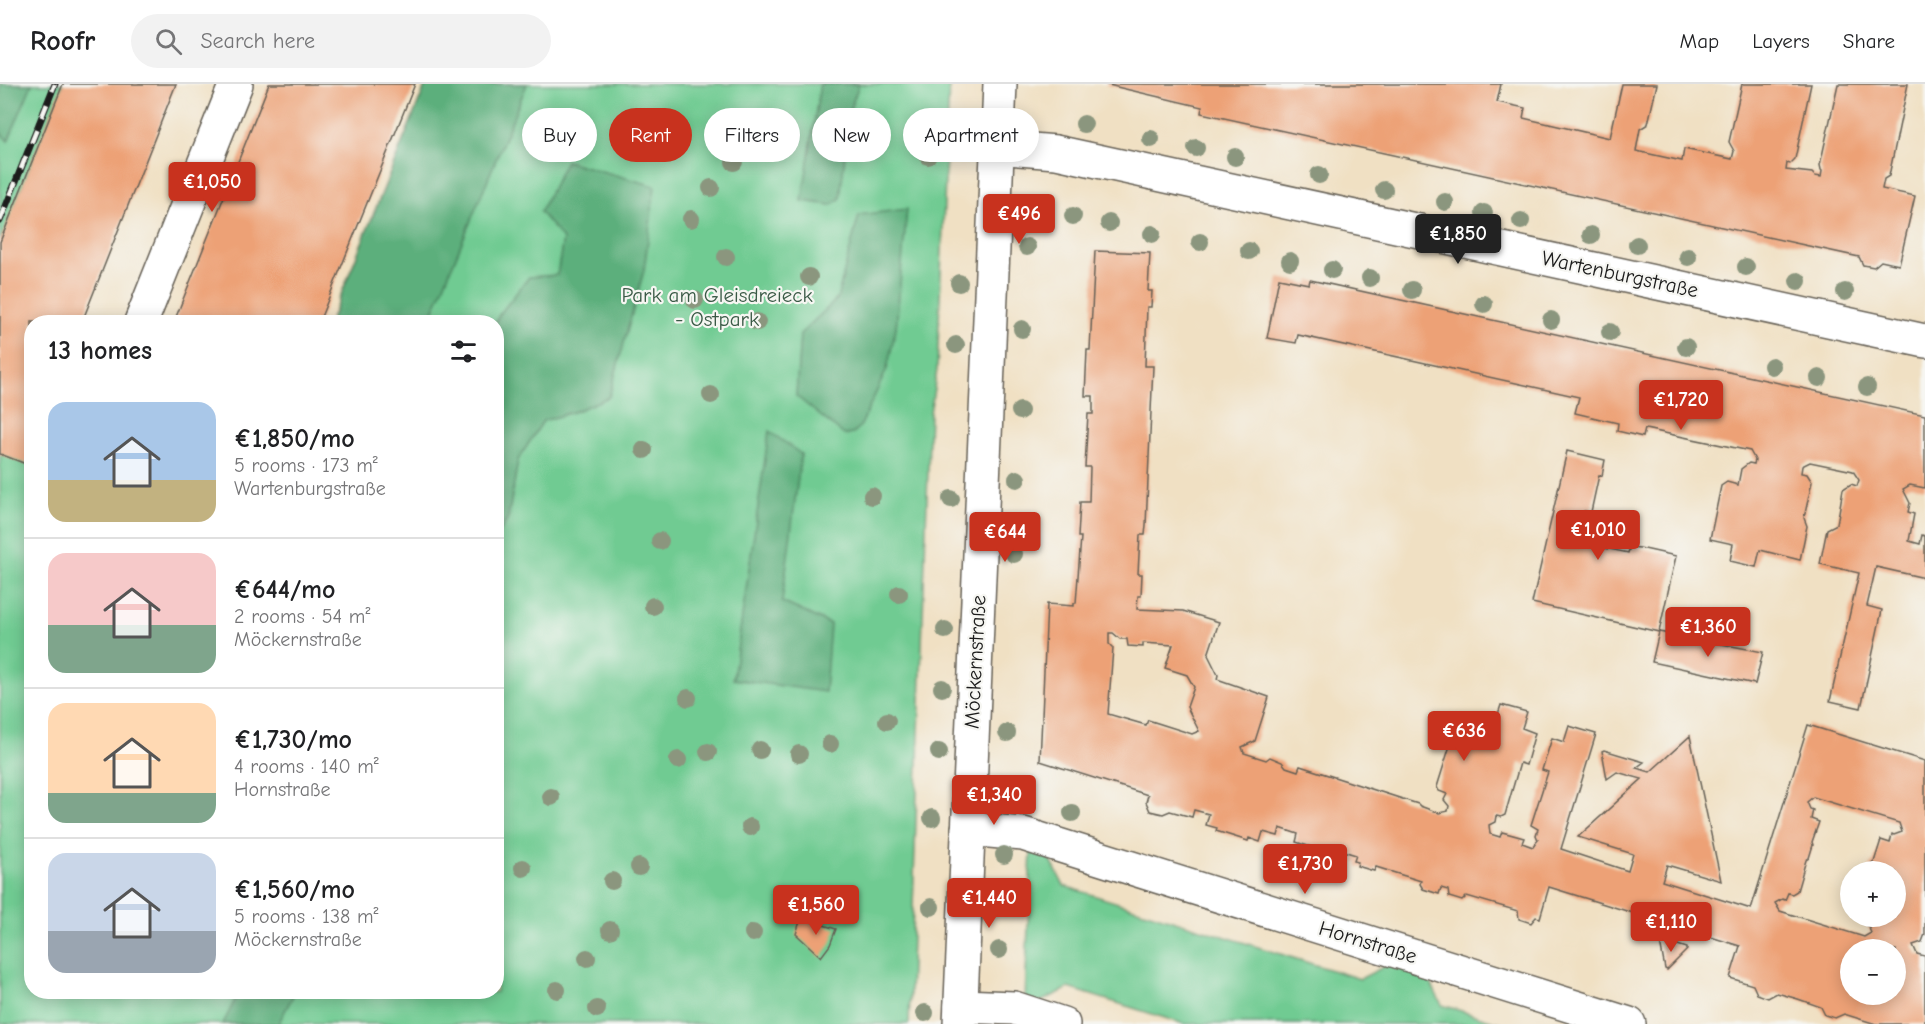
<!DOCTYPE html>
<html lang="en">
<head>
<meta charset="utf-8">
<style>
	:root { --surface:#fff; --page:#f2f2f2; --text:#202124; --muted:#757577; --line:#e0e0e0; --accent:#c8321e }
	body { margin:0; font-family:"Comic Neue",sans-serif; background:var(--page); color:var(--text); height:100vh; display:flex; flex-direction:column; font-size:22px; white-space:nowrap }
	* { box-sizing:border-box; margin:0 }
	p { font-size:20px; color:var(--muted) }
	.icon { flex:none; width:33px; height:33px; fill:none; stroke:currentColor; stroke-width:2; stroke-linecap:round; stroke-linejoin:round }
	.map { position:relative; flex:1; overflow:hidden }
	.sheet { position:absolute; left:24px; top:231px; width:480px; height:684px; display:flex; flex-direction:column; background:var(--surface); border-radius:24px; box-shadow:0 3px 15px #0003 }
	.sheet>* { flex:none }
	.banner { position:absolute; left:522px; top:24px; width:570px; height:54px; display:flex; gap:12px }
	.buttons { position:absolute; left:1840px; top:777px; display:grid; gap:12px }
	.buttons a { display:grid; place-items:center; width:66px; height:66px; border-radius:50%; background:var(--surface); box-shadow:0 3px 15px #0003; font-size:30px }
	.price { position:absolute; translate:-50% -51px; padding:0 14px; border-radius:6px; background:var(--accent); color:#fff; font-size:20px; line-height:39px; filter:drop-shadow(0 2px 3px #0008) }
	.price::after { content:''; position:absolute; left:50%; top:36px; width:18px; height:14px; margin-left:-9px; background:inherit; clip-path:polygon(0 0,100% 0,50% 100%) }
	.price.current { background:#222; color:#fff }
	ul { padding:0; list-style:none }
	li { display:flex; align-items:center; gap:18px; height:150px; padding:0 24px }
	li+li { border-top:2px solid var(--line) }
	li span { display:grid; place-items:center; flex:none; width:168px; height:120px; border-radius:18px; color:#555 }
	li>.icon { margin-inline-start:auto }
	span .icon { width:72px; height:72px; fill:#fffc; stroke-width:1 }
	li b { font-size:26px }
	h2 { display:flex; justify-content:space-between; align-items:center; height:72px; padding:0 24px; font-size:26px }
	.chip { padding:0 21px; border-radius:27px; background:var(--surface); box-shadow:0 3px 15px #0003; font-size:21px; line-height:54px }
	.chip.current { background:var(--accent); color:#fff }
	header { display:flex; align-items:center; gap:36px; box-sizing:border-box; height:84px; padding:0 30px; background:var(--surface); border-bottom:2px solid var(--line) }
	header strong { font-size:28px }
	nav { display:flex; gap:33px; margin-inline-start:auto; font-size:21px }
	.search { width:420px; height:54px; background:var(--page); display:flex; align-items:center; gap:15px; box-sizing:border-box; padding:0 21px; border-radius:33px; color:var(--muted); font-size:22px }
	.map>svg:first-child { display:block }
	.green { fill:#70cb92; stroke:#467457; stroke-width:1.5 }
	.forest { fill:#5caf7c; stroke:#3c664c; stroke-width:1.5 }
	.building { fill:#eda176; fill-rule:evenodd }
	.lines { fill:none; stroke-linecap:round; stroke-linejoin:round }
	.minor-casing { stroke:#666156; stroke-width:36 }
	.tertiary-casing { stroke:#666156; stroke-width:36 }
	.minor { stroke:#fff; stroke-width:33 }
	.tertiary { stroke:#fff; stroke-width:33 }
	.rail-casing { stroke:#1c1c1c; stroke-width:7 }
	.rail { stroke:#f6f6f2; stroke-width:4.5; stroke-dasharray:14; stroke-linecap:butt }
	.tree { fill:#8b967e }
	.labels { text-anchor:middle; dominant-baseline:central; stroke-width:4.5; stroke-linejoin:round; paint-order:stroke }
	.street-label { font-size:21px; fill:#1c1c1c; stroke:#f6f6f2 }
	.park-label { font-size:21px; fill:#395945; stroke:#f6f6f2 }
</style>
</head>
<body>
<header>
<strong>Roofr</strong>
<div class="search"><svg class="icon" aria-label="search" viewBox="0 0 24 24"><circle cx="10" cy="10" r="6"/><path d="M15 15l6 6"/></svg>Search here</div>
<nav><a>Map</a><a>Layers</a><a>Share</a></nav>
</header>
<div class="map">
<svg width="1925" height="940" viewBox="0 0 1925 940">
	<rect width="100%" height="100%" fill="#f6f6f2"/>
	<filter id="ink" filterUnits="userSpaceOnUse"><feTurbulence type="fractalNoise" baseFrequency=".0167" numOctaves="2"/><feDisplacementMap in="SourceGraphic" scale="12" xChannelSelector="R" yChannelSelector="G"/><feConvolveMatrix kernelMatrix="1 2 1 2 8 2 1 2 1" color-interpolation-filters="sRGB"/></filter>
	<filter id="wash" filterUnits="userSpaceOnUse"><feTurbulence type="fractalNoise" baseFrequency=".008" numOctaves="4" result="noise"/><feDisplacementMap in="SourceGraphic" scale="24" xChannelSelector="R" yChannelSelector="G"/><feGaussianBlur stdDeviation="1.35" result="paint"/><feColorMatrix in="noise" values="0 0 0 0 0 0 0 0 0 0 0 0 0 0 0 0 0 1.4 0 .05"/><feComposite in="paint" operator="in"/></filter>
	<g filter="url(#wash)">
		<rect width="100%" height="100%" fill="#f0e0c3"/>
		<path class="green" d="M0,0H63L0,158Z
			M426,0H949L937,286L930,329L909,940H0V370L31,381L32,908H496V238H330Z
			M1031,765L1048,771L1064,802L1360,895L1393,878L1425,888L1442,921L1503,940H1184L1069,904L1036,920L1025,917Z"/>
		<path class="forest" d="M0,0H32L8,57L0,48Z
			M426,0H527L429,238H330Z
			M820,0H859L850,26L840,115L831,121L802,117Z
			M566,77L655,102L644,186L609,313L576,327L543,337L518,376L508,435L497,452L496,334L498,330L496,328V238L499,231L529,193L557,191L563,155L540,128Z
			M907,125L896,244L887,285L861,341L853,350L844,351L796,312L800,250L837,215L859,131Z
			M769,347L801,370L782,518L830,540L825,608L733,595Z
			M239,908H295L278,940H223Z"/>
		<g id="blocks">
			<path class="building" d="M63,0H176L82,238H32V365L26,380L0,370V158Z
				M269,0H415L319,238H174Z
				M1104,0H1501L1497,18L1525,24L1523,34L1610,54L1622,0H1657L1648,40L1640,45L1636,67L1682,77L1684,65L1732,75L1734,67L1729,58L1742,0H1811L1795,75L1790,80L1787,79L1786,86L1812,89L1815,92L1821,93L1822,87L1821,86L1820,81L1838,0H1908L1889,92L1884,95L1882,105L1915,112L1899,181L1881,177L1874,183L1863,181L1859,173L1201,29L1202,23Z
				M1095,167L1150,169L1148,207H1152L1151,223H1147L1145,282H1153L1146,441L1145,451H1140L1138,490H1142L1141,512H1138L1137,525L1183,527L1219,538L1208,571L1218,591L1217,595L1269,613L1255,657L1242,663L1244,669L1266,676L1270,673L1282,678L1286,683L1298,687L1300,682L1418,720L1420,722L1439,729L1448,727L1449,722L1444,716L1447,710L1439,707L1437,703L1452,655L1456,653L1465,656L1467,646L1473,642L1475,648L1491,652L1501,621L1527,628L1522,644L1535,649L1526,681L1520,679L1505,731L1501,733L1496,732L1495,738L1489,741L1490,750L1500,753L1502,748L1524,754L1522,759L1533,763L1538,756L1536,751L1538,745L1531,741L1548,688L1542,686L1552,654L1564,658L1569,642L1596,650L1561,765L1628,787L1633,770L1578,753L1642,695L1617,688L1607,695L1602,667L1604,666L1644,678L1636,684L1650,688L1690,652L1721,797L1667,781L1662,797L1751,825L1808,641L1925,677V850L1922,858L1913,861L1917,870L1925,872V940H1876L1844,930L1835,934L1825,931L1821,923L1798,915L1777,909L1768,914L1757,910L1753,901L1730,894L1740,862L1549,803L1540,834L1536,833L1531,839L1519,835L1518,827L1467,812L1462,817L1449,813L1448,806L1441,804L1439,810L1423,805L1420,800L1421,797L1376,783L1374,787L1357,782L1358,778L1354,777L1356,771L1343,767L1341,773L1296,758L1298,750L1280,744L1278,752L1263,748L1260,758L1249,754L1248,757L1216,747L1217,744L1206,741L1209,730L1194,726L1192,733L1170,727L1163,730L1150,727L1146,718L1148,711L1040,677L1047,520L1074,522V519H1076L1081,453H1078L1080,418H1089L1090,383H1085L1088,330H1093V312H1085L1087,266H1090ZM1109,549H1113L1120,555H1127L1128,562L1143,563V559L1173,561L1165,584L1187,591L1194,603L1187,623L1199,647L1192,650L1148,636L1146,641L1108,630L1113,564L1109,560ZM1813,713L1899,739L1902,748L1894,751L1892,750L1890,759L1881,756L1874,778L1871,780L1869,788H1896V832H1866L1864,840L1868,842L1871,849L1864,853L1780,827L1775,819L1782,815L1785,816L1788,809L1792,810L1797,807L1806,776L1809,774L1813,761L1812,758L1819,738L1811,735L1813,726L1810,725L1807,718ZM1851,866H1896V910H1851Z
				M1279,194L1309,200L1310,196L1925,331V404L1910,401L1903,405L1910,419L1908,428L1914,430L1909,457L1920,460L1922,451L1925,452V494L1876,483L1867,522L1882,526L1861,624L1830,617L1859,489L1820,480L1827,445L1837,440L1843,405L1851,400L1857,402L1859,396L1853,387L1810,378L1802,382L1801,389L1807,390L1812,398L1804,434L1807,442L1800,476L1760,466L1756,483L1730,477L1733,460L1710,455L1721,402L1727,398L1738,401L1741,385L1749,379L1754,380L1755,376L1750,367L1645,345L1643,353L1617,347L1618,339L1575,329L1579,313L1298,251L1296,259L1267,254Z
				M1567,367L1605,376L1602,392L1599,391L1591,428L1584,427L1576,458L1628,469L1630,463L1640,464L1676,472L1659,548L1532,519Z
				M1659,548L1763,568L1755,600L1652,578Z
				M801,834L836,845L830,861L821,873L796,850Z
				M1662,856L1687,864V866L1667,886L1665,885L1660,858Z"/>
		</g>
	</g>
	<g filter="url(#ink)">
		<use href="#blocks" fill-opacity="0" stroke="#666156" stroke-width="1.5"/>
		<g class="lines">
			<defs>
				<path id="minor" d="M996,63L1056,68L1925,257
					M141,238L236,0
					M968,745L1023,750L1629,940
					M961,922L1014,924L1063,940"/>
				<path id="tertiary" d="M960,940L1000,0"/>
			</defs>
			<use href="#minor" class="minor-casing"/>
			<use href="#tertiary" class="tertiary-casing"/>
			<use href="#minor" class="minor"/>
			<use href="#tertiary" class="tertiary"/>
			<defs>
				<path id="rail" d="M0,137L55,0"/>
			</defs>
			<use href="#rail" class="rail-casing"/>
			<use href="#rail" class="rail"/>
		</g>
		<g class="tree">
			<circle cx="1084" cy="40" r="9"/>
			<circle cx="1151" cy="55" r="9"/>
			<circle cx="1196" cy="64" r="9"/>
			<circle cx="928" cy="72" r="9"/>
			<circle cx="1235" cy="73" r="9"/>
			<circle cx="734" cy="78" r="9"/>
			<circle cx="1319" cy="91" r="9"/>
			<circle cx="711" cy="104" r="9"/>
			<circle cx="1384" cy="106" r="9"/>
			<circle cx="1445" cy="118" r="9"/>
			<circle cx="1484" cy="129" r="9"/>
			<circle cx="1073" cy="132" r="9"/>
			<circle cx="691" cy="135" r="9"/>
			<circle cx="1521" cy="137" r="9"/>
			<circle cx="1109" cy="139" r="9"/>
			<circle cx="1152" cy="150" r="9"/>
			<circle cx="1591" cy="151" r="9"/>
			<circle cx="1200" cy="158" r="9"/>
			<circle cx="1637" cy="161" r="9"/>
			<circle cx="1027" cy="163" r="9"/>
			<circle cx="1249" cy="167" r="9"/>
			<circle cx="726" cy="173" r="9"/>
			<circle cx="1688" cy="173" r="9"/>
			<circle cx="1290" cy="177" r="9"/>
			<circle cx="1746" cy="183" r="9"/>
			<circle cx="1332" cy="186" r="9"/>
			<circle cx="809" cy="193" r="9"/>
			<circle cx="1370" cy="194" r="9"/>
			<circle cx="1798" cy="197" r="9"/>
			<circle cx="959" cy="199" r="9"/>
			<circle cx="1412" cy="206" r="9"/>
			<circle cx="1845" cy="208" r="9"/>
			<circle cx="695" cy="216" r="9"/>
			<circle cx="1484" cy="220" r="9"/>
			<circle cx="1551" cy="236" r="9"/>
			<circle cx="757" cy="238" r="9"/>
			<circle cx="1022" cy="245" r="9"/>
			<circle cx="1610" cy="248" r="9"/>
			<circle cx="956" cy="261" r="9"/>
			<circle cx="1686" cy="263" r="9"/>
			<circle cx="1772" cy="282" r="9"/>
			<circle cx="1819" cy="294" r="9"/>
			<circle cx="1867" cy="303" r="9"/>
			<circle cx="711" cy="311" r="9"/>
			<circle cx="1020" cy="327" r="9"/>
			<circle cx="644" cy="366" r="9"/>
			<circle cx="1017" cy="395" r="9"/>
			<circle cx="872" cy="412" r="9"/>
			<circle cx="951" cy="415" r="9"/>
			<circle cx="660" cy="457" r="9"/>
			<circle cx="1014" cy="470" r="9"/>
			<circle cx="899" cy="510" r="9"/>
			<circle cx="653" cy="522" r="9"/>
			<circle cx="945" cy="546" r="9"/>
			<circle cx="942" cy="604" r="9"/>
			<circle cx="688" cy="614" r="9"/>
			<circle cx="887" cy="637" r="9"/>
			<circle cx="1007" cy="649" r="9"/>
			<circle cx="830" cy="660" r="9"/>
			<circle cx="760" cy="666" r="9"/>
			<circle cx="708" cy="668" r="9"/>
			<circle cx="939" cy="668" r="9"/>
			<circle cx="799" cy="670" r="9"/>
			<circle cx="678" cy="676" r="9"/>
			<circle cx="551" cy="713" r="9"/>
			<circle cx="1072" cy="729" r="9"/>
			<circle cx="932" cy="734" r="9"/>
			<circle cx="750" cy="743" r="9"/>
			<circle cx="1004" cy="771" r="9"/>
			<circle cx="639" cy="783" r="9"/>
			<circle cx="523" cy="784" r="9"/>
			<circle cx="612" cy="797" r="9"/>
			<circle cx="931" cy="823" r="9"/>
			<circle cx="610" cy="846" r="9"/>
			<circle cx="753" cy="849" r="9"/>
			<circle cx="999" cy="866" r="9"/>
			<circle cx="587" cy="874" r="9"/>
			<circle cx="557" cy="906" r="9"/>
			<circle cx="597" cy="925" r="9"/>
			<circle cx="925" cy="929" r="9"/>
		</g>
	</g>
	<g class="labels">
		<g class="street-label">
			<text transform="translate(1620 190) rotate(12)">Wartenburgstraße</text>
			<text transform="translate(975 578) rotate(-87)">Möckernstraße</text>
			<text transform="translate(1368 858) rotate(17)">Hornstraße</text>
		</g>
		<g class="park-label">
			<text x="717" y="211">Park am Gleisdreieck<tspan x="717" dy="24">- Ostpark</tspan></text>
		</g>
	</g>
</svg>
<div class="buttons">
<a>+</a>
<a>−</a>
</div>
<b class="price" style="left:212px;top:129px">€1,050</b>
<b class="price" style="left:1019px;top:161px">€496</b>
<b class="price current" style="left:1458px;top:181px">€1,850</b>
<b class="price" style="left:1681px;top:347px">€1,720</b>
<b class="price" style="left:1598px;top:477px">€1,010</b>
<b class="price" style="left:1005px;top:479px">€644</b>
<b class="price" style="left:1708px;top:574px">€1,360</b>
<b class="price" style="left:1464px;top:678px">€636</b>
<b class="price" style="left:994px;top:742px">€1,340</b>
<b class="price" style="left:1305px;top:811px">€1,730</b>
<b class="price" style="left:989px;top:845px">€1,440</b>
<b class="price" style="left:816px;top:852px">€1,560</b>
<b class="price" style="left:1671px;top:869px">€1,110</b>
<div class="banner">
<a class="chip">Buy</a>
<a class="chip current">Rent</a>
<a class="chip">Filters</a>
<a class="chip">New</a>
<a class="chip">Apartment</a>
</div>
<section class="sheet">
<h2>13 homes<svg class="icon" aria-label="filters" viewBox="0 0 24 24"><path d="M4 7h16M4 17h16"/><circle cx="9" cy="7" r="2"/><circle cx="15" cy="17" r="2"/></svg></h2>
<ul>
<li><span style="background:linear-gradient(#a9c7e8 65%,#c2b280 0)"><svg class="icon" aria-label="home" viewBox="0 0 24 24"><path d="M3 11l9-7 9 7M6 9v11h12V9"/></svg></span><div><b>€1,850/mo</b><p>5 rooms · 173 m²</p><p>Wartenburgstraße</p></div></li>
<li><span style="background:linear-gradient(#f6c9c9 60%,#7fa58c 0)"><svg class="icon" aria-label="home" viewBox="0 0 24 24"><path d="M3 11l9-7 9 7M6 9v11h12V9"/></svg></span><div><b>€644/mo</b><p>2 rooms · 54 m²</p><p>Möckernstraße</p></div></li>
<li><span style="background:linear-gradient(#ffd9b3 75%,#7fa58c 0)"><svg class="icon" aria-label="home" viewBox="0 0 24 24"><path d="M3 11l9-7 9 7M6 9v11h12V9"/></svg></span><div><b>€1,730/mo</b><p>4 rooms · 140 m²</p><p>Hornstraße</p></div></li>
<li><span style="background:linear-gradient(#c9d6e8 65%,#9aa5b1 0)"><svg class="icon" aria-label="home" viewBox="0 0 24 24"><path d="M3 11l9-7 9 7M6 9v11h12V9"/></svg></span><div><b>€1,560/mo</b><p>5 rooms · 138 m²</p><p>Möckernstraße</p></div></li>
</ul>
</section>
</div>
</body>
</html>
